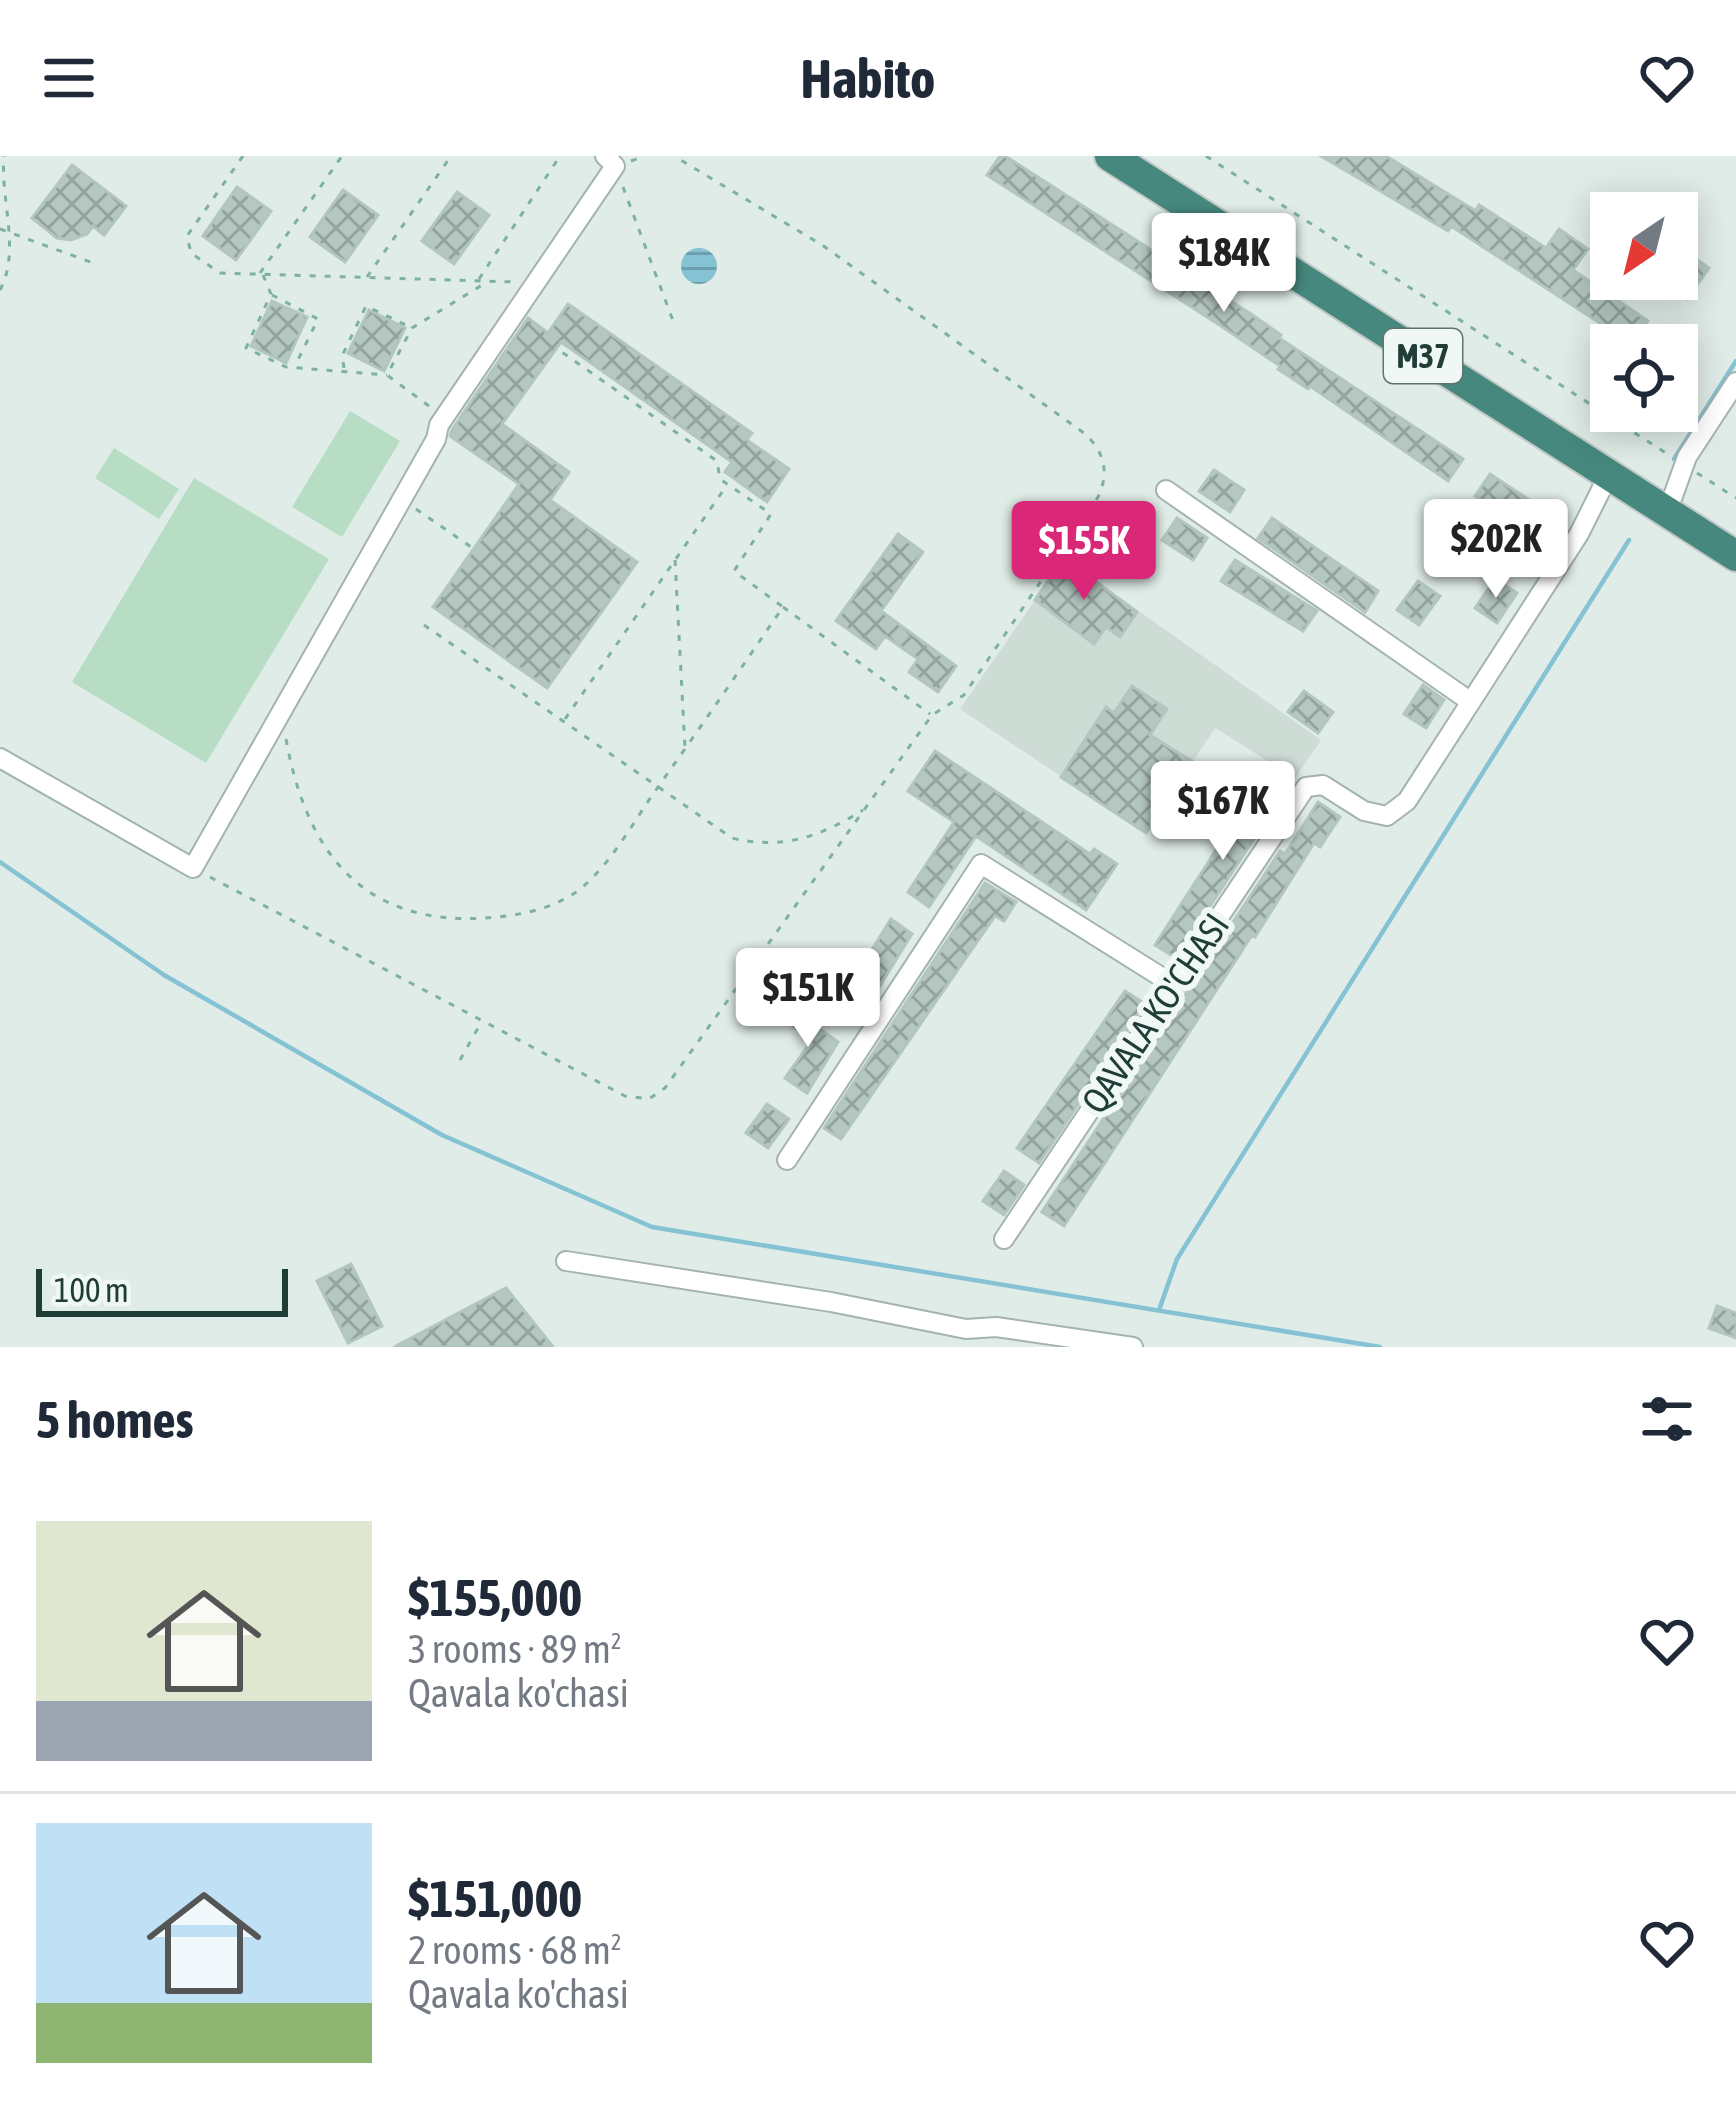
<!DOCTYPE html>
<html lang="en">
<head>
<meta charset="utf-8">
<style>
	:root { --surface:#fff; --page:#f6f6f7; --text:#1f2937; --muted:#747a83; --line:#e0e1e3; --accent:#db2777 }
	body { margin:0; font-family:"Asap Condensed",sans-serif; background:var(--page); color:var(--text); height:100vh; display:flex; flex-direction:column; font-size:45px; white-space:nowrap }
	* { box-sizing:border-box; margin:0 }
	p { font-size:39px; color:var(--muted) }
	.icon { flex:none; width:66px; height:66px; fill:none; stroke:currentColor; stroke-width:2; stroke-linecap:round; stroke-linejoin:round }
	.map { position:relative; height:1191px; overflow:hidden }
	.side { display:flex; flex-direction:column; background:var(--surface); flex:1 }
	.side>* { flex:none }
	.needle { width:78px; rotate:215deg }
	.controls { position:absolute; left:1590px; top:36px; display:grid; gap:24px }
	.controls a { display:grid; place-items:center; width:108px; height:108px; border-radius:0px; background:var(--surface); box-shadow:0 6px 30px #0003; font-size:60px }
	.scale { position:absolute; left:36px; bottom:30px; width:252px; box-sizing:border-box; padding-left:12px; border:6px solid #203d37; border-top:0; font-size:33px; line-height:42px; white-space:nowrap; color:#203d37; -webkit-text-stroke:9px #f0f8f5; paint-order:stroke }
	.price { position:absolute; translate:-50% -102px; padding:0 27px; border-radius:12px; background:#fff; color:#222; font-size:39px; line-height:78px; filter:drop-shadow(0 3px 6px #0008) }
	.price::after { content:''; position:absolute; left:50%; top:72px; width:36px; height:27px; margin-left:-18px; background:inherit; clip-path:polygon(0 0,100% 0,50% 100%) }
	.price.selected { background:var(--accent); color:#fff }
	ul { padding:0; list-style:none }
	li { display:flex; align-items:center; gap:36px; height:300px; padding:0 36px }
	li+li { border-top:3px solid var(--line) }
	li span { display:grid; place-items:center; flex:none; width:336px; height:240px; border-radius:0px; color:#555 }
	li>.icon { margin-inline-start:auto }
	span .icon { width:144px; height:144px; fill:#fffc; stroke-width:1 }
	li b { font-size:51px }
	h2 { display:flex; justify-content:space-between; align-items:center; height:144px; padding:0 36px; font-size:51px }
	header { display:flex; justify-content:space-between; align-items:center; height:156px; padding:0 36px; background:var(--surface); font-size:54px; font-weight:700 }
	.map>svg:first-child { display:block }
	.built { fill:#cedcd6 }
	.park { fill:#b7dec5 }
	.water { fill:url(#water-rules) }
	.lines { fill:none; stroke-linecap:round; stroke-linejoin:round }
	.stream { stroke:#84c2d4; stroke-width:4.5 }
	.building { fill:url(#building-cross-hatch); stroke:#b2c6bf; stroke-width:3 }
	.minor-casing { stroke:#a3b4af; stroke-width:22 }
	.trunk-casing { stroke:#c1c9c7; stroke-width:34 }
	.path { stroke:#7eb1a5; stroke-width:3; stroke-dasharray:6 9; stroke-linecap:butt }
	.minor { stroke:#fff; stroke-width:18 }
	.trunk { stroke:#46887d; stroke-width:30 }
	.labels { text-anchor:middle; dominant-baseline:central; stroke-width:12; stroke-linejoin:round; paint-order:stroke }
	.shield { fill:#f0f8f5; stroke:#5e7570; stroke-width:3 }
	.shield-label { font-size:33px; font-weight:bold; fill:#203d37 }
	.street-label { font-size:36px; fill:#203d37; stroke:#f0f8f5 }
</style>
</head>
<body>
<header><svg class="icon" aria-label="menu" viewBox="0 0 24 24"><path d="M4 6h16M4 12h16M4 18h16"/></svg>Habito<svg class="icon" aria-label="heart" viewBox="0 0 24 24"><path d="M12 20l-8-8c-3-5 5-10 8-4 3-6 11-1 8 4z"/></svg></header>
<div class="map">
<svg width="1736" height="1191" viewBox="0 0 1736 1191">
	<defs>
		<pattern id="water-rules" width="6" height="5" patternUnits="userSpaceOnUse" patternTransform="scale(3)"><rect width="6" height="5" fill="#84c2d4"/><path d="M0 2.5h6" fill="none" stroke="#6c9fad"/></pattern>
		<pattern id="building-cross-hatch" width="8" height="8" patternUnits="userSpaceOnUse" patternTransform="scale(3)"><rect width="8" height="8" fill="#b5c7c1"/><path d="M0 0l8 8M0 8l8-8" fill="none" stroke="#93a39e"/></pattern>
	</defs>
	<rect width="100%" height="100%" fill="#e0ece7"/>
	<path class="built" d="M1064,402L1321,584L1295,622L1215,572L1146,677L960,553Z"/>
	<path class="park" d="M350,255L400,285L342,381L292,351Z
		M114,292L179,333L159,363L95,322Z
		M194,322L329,403L206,607L72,526Z"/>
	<path class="water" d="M681 110a18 18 0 1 1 36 0a18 18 0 1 1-36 0Z"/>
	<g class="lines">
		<path class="stream" d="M1674,303L1736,205
			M0,706L164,819L442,979L652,1071L1380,1191
			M1159,1154L1177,1103L1629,384"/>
	</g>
	<path class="building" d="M1000,0H1005L1251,158L1281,179L1279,182L1463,303L1448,325L1310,230L1308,233L1278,213L1280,210L1221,170L987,19Z
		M1321,0H1386L1476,55L1479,49L1546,92L1559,73L1588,93L1573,114L1648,165L1632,188L1451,70L1448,75Z
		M72,9L126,50L104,79L93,70L87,78L71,84L57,82L32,62Z
		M237,31L271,55L236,104L203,80Z
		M343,34L378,59L345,106L310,81Z
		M457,36L489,59L454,108L422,85Z
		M1677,89L1709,112L1687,143L1659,123H1677Z
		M272,145L307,161L286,207L251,190Z
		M568,148L752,277L747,284L789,313L767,346L725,316L732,306L561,186L502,268L569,316L550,344L637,406L547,532L433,451L519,328L450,280L452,274L528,162L548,177Z
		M369,154L405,172L384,215L348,197Z
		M1214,314L1244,334L1230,356L1199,335Z
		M1490,318L1561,365L1547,387L1475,340Z
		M1177,362L1207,382L1193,404L1162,384Z
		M1272,362L1378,435L1365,456L1258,382Z
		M898,378L923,396L881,455L956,510L938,536L909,516L918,503L885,480L876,493L836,465Z
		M1064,402L1137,456L1120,481L1106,471L1094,488L1035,444Z
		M1235,404L1317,455L1303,475L1221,425Z
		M1495,423L1517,437L1497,467L1475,452Z
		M1418,425L1440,440L1419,469L1397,454Z
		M1423,529L1444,544L1426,572L1404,558Z
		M1132,530L1167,553L1150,579L1193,606L1146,677L1061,621L1106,551L1114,557Z
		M1304,535L1333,556L1318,577L1288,556Z
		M935,595L1090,698L1094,693L1117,708L1086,754L976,680L929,751L908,736L954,666L908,635Z
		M1268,613L1290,628L1176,802L1155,789Z
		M1318,646L1340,661L1320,691L1314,687L1255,781L1252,779L1064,1070L1042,1056L1280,695L1285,698Z
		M985,727L1016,746L1004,765L995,760L841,983L824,972Z
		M891,763L912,778L866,852L845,837Z
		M1125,835L1145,848L1039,1007L1017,992Z
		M785,848L838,886L807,937L785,922L812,884L778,859Z
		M767,948L789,963L768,992L746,977Z
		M1004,1015L1024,1029L1004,1059L983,1045Z
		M351,1108L382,1170L348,1187L317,1125Z
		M506,1132L553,1191H394Z
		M1717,1150L1736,1157V1182L1709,1172Z"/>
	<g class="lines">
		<defs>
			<path id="minor" d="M1166,334L1471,546
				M1673,340L1687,301L1736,226
				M0,602L193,712L436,283L439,269L615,10L605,0
				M787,1004L981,708L1174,829
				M1004,1083L1306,631L1323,629L1364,655L1387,660L1407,645L1579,378L1609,318
				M566,1105L831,1146L966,1173L996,1171L1133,1191"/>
			<path id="trunk" d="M1110,0L1736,400"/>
		</defs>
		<use href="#minor" class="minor-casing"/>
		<use href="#trunk" class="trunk-casing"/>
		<path class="path" d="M243,0L187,80L191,97L220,117L516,126
			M1206,0L1669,299
			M631,5L644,0
			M623,31L675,170
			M0,73L96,108
			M260,117L342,0
			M263,119L271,138L246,192L286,211L387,219
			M367,121L451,0
			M479,123L560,0
			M0,134C21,95 0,43 4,0
			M272,139L318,163L295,210
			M344,212L342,200L366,150L410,171
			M429,250L387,219L412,172L487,126
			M1697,317L1736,342
			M416,353L474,393
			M675,404L685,592
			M783,451L930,558
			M424,469L732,682C782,694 820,681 863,654
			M565,563L727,329
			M286,583C306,695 362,770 485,762C520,760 561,752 587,727C616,700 635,663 658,631C700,572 742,511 783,451L734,415L771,358L720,323L717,305L556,192
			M210,721L625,940L649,943L665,932L932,559L964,539L1098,341C1110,316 1104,295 1084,277L822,89L674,0
			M460,904L482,865"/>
		<use href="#minor" class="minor"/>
		<use href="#trunk" class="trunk"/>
	</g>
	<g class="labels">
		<rect class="shield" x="1384" y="173" width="78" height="54" rx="9"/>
		<g class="shield-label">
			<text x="1423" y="200">M37</text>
		</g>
		<g class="street-label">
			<text transform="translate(1155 857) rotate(-56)">QAVALA KO'CHASI</text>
		</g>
	</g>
</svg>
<div class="controls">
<a><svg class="needle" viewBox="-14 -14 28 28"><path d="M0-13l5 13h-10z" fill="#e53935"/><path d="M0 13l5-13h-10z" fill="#747a83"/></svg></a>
<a><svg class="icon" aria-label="locate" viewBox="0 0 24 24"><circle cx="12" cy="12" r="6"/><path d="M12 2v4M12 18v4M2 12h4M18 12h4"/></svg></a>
</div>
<div class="scale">100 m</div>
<b class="price" style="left:1224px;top:159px">$184K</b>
<b class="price" style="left:1496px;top:445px">$202K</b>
<b class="price selected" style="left:1084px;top:447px">$155K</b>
<b class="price" style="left:1223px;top:707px">$167K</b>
<b class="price" style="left:808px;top:894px">$151K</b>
</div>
<section class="side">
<h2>5 homes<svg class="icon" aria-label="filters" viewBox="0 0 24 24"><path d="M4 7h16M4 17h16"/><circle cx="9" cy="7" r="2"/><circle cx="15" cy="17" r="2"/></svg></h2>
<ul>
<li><span style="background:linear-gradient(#dfe7d0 75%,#9aa5b1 0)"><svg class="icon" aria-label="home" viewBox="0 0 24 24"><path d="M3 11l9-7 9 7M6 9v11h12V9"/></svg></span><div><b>$155,000</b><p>3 rooms · 89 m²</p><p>Qavala ko'chasi</p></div><svg class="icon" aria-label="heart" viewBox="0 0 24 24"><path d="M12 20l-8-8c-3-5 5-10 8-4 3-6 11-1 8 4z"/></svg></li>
<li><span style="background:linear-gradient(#bfe0f5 75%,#8fb573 0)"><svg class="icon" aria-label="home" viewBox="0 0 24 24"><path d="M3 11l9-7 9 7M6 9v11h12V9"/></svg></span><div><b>$151,000</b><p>2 rooms · 68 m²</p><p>Qavala ko'chasi</p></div><svg class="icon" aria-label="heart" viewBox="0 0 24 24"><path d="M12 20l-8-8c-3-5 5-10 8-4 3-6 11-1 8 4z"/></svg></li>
</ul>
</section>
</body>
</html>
